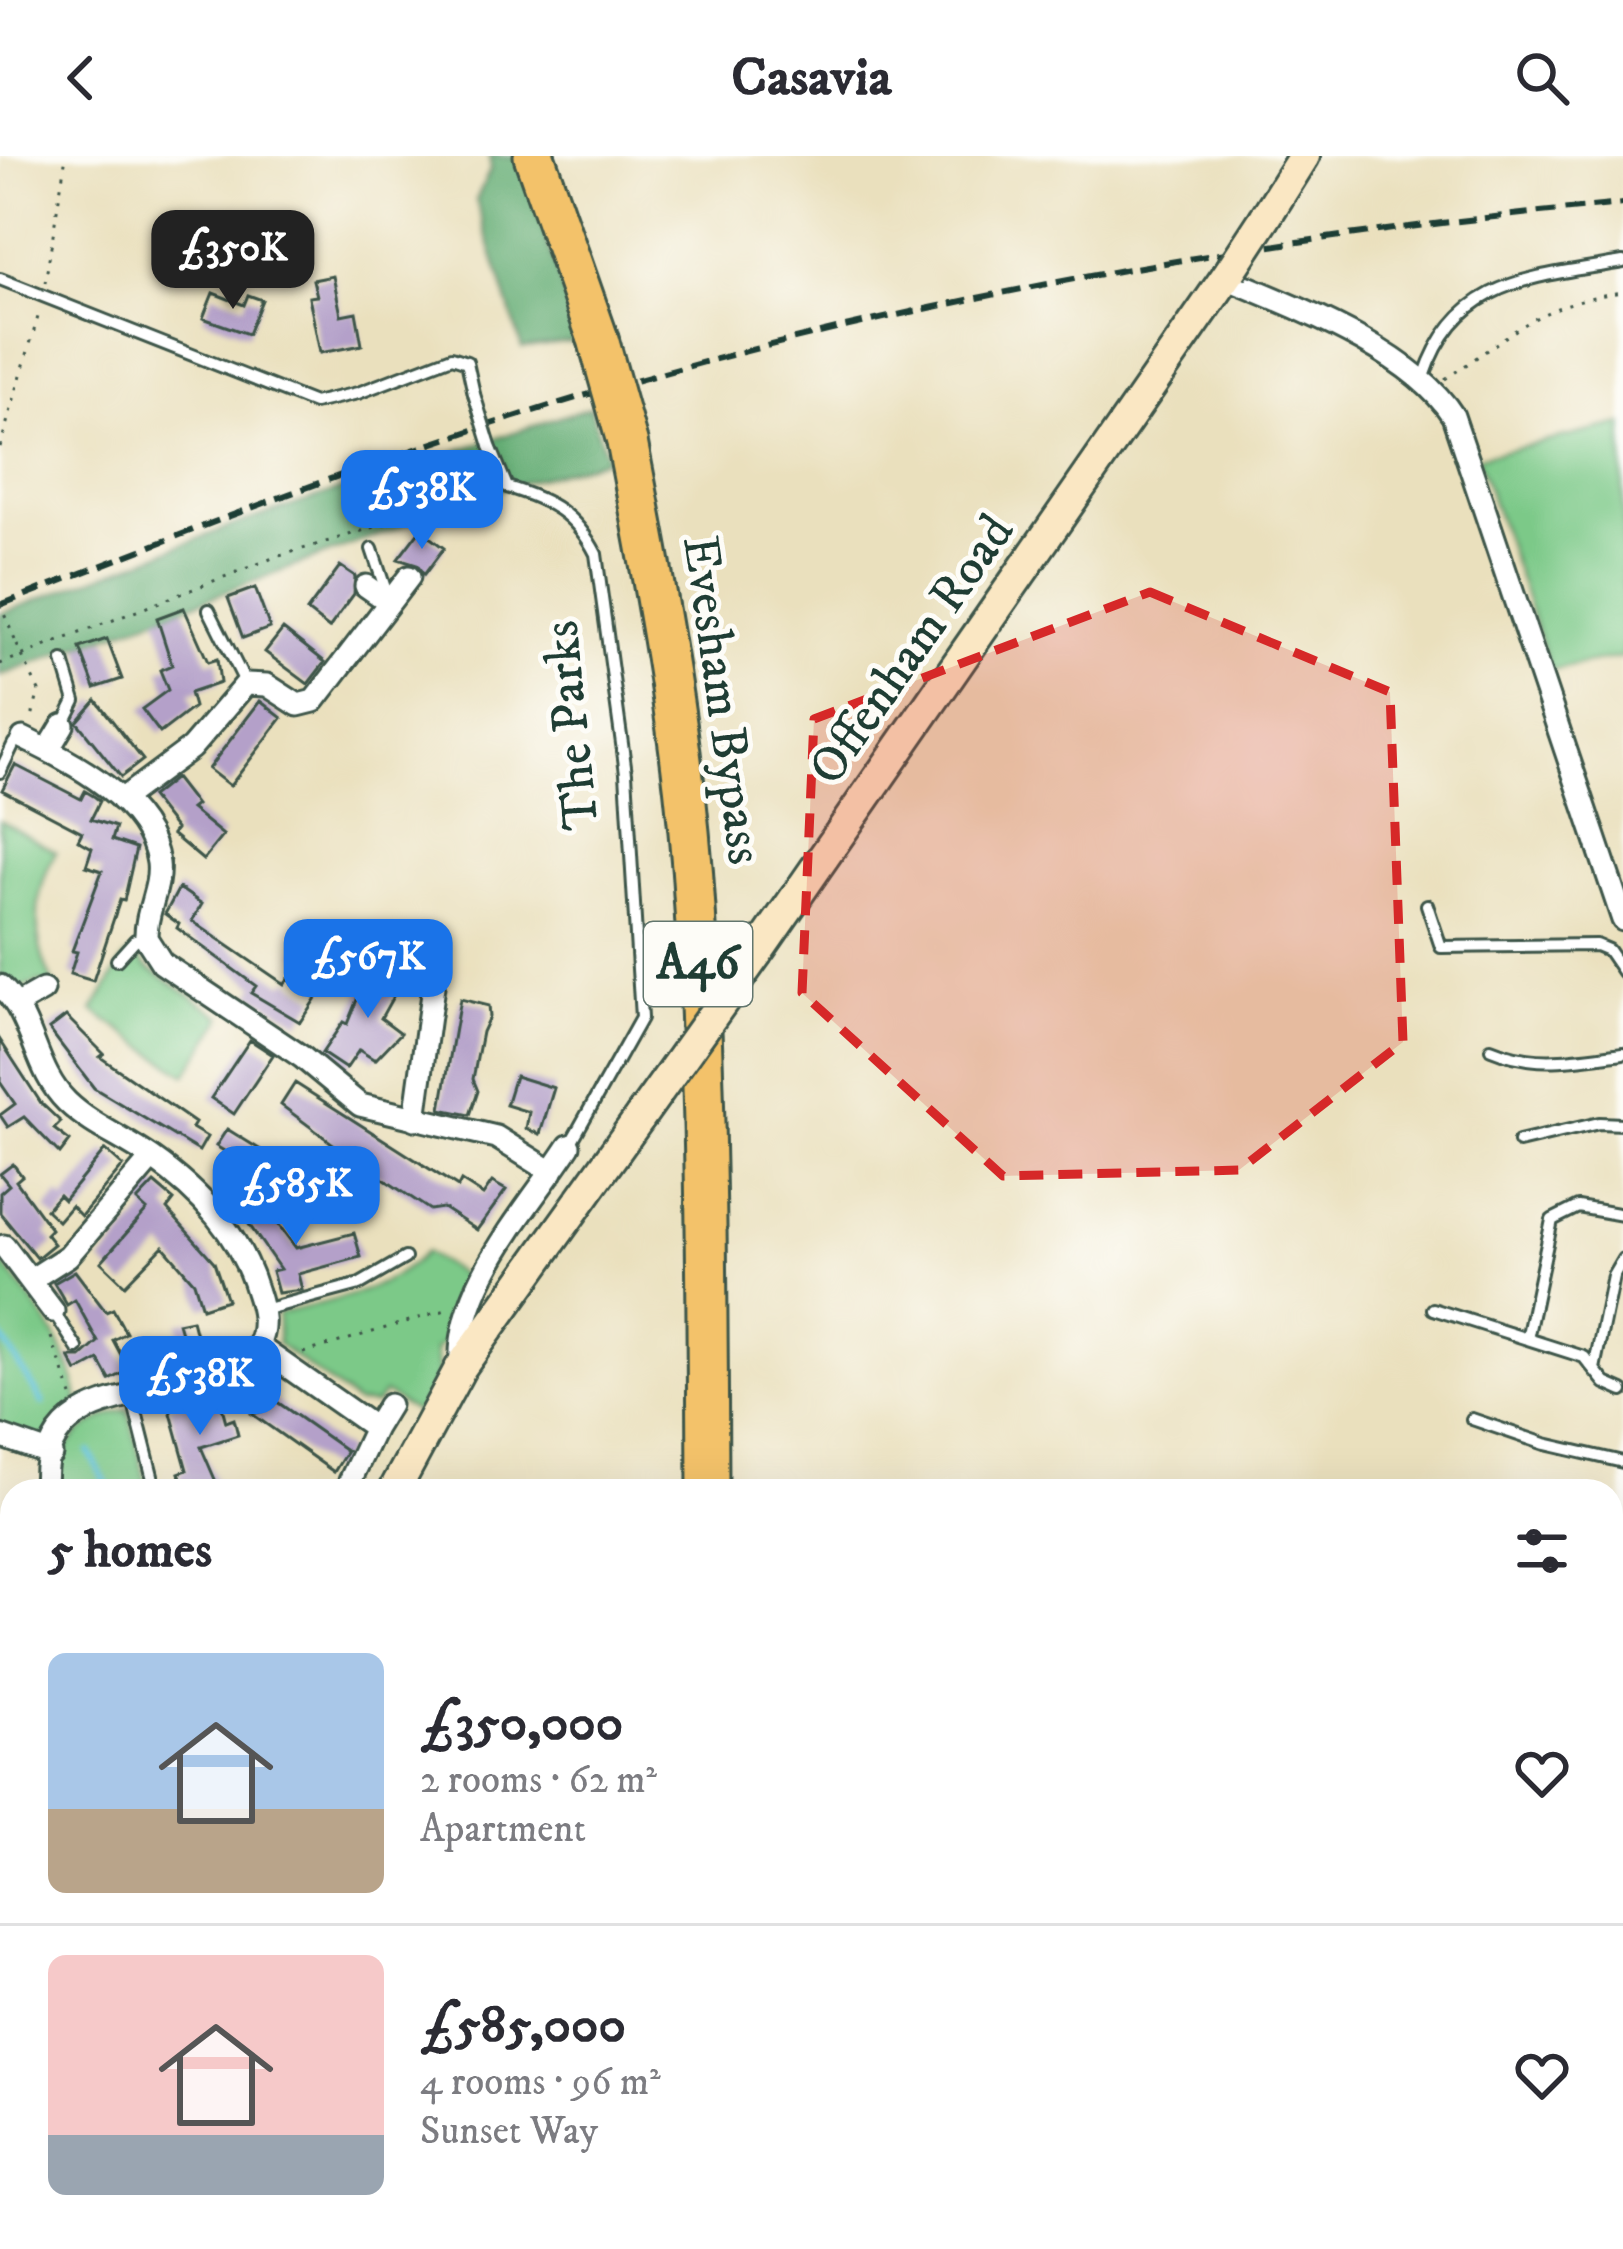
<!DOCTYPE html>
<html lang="en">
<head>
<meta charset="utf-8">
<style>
	:root { --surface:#fff; --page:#f2f2f3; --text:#2b2b33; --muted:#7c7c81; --line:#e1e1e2; --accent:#1a73e8 }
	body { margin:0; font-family:"IM FELL DW Pica",serif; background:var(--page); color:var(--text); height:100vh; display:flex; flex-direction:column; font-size:45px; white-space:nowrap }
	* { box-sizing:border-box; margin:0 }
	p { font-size:39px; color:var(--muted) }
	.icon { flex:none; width:66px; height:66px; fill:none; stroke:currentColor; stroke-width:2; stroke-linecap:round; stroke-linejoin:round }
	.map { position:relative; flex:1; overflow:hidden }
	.panel { position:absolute; left:0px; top:1323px; width:1623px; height:771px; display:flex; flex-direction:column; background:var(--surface); border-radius:36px 36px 0 0; box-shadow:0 12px 48px #0002 }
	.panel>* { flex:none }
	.price { position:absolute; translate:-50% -102px; padding:0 27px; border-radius:24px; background:var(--accent); color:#fff; font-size:39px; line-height:78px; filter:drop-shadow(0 3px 6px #0008) }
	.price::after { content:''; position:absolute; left:50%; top:72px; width:36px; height:27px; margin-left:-18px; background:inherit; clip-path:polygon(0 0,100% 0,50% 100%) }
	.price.active { background:#222; color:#fff }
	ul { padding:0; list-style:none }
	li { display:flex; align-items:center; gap:36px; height:300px; padding:0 48px }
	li+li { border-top:3px solid var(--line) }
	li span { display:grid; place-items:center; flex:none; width:336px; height:240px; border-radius:18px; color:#555 }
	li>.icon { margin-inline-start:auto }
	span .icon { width:144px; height:144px; fill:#fffc; stroke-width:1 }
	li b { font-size:51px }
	h2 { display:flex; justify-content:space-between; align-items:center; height:144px; padding:0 48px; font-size:51px }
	header { display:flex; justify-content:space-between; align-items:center; height:156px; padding:0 48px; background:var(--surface); font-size:54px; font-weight:700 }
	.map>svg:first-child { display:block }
	.green { fill:#7cc988; stroke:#4e835e; stroke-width:3 }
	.forest { fill:#65ad74; stroke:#427554; stroke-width:3 }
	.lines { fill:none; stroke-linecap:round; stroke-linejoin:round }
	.stream { stroke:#5cc1da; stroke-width:6 }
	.building { fill:#b4a0c9 }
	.lane-casing { stroke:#3d5549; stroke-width:16 }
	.street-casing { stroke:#3d5549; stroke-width:27 }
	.secondary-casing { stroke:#3d5549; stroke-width:36 }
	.highway-casing { stroke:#3d5549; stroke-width:45 }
	.path { stroke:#3d5549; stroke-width:3; stroke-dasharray:3 9; stroke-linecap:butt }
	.lane { stroke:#fff; stroke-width:10 }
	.street { stroke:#fff; stroke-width:21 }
	.secondary { stroke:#fae7c3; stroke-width:30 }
	.highway { stroke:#f3c26a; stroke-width:39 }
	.rail { stroke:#1f3d34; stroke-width:6; stroke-dasharray:18 9; stroke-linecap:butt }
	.lane-bridge-casing { stroke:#3d5549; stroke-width:16; stroke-linecap:butt }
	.secondary-bridge-casing { stroke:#3d5549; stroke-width:36; stroke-linecap:butt }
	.highway-bridge-casing { stroke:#3d5549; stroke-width:45; stroke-linecap:butt }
	.path-bridge { stroke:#3d5549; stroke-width:3; stroke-dasharray:3 9; stroke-linecap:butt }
	.lane-bridge { stroke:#fff; stroke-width:10 }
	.secondary-bridge { stroke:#fae7c3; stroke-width:30 }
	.highway-bridge { stroke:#f3c26a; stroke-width:39 }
	.marked { fill:#d62828; fill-opacity:0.2; stroke:#d62828; stroke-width:9; stroke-dasharray:24 15; stroke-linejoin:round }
	.labels { text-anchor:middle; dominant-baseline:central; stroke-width:10; stroke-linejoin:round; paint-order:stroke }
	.shield { fill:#fdfcf7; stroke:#62766e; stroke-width:3 }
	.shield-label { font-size:48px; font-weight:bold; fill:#1f3d34 }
	.street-label { font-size:51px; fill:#1f3d34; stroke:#fdfcf7 }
</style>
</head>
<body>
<header><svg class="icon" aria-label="back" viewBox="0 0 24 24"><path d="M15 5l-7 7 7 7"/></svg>Casavia<svg class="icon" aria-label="search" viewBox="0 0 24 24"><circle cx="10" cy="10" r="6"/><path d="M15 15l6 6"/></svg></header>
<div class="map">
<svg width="1623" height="2093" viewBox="0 0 1623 2093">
	<rect width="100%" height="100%" fill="#fdfcf7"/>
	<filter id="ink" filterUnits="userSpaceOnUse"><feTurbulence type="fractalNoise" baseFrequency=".00833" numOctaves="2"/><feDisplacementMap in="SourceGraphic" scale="24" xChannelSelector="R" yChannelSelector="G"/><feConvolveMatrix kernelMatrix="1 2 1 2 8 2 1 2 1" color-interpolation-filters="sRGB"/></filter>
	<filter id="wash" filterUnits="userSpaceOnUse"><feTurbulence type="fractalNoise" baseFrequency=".004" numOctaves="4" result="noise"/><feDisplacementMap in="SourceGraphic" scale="48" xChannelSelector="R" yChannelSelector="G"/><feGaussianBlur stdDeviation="2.7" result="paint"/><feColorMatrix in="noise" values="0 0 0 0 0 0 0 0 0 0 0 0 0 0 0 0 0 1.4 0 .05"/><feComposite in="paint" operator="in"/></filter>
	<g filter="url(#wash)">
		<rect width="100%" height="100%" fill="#eae0bd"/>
		<path class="green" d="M1623,268V501L1551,514L1477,301Z
			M0,664L56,696C32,739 31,789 56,832L40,826L18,833L0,819Z
			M134,796L147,811L223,861L186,919L93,855L125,801Z
			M425,1096L469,1124L454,1147L448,1183L435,1194L438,1219L417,1257L384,1237L376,1248L356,1247L278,1188V1158C330,1145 387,1136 425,1096Z
			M0,1104C34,1147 71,1190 78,1245L53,1270L43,1295L0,1279Z
			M128,1253L148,1335H60C52,1286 87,1265 128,1253Z"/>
		<path class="forest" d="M489,0H520L579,185L522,192L476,44L491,12Z
			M590,251L607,303L507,331L0,520V458L237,368Z"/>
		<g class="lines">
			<path class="stream" d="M0,1179L43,1247
				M89,1296L111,1335"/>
		</g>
		<g id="blocks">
			<path class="building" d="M333,120L341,159L356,156L362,189L320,197L309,141L317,140L313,124Z
				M213,137L244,149L248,139L262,144L248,178L203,162Z
				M420,374L444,392L424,419L417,409L398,403Z
				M340,410L355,420L354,438L329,472L307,455Z
				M255,432L270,472L243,482L228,442Z
				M184,452L208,506L217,503L220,527L190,537L194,551L160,577L142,553L168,534L160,514L172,509L157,462Z
				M283,473L325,506L308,528L265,496Z
				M107,483L122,523L95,532L80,492Z
				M96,544L143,604L121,621L77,566Z
				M260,545L282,562L230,630L208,613Z
				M15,609L81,643L85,635L95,641L100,645L91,663L116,671L112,684L136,692L124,745L120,744L93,825L70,818L77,796L72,795L102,715L86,710L92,692L78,684L82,676L2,634Z
				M175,622L196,649L191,653L223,679L203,704L172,678L176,673L151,641Z
				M179,732L202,748L192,765L284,828L288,823L316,842L300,866L251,837L256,830L177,772L179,768L165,758Z
				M304,775L330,785L319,810L294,799Z
				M381,807L406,817L381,862L401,877L375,904L359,894L346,913L322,897L343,866L347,868L363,829L370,832Z
				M460,843L488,850L489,861L482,876L473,923L478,935L470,959L441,953Z
				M66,860L104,898L100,901L195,967L192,972L207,981L199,995L94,932L49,873Z
				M0,884L41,947L61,966L54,973L70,985L60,998L24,961L8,971L0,959L15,948L0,926Z
				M250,884L273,899L234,958L211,942Z
				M515,920L554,932L540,978L526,973L529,956L506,949Z
				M295,927L458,1031L461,1025L483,1039L492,1026L506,1034L477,1074L443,1052L430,1054L376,1018L366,1031L326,1005L336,990L281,949Z
				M227,973L269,999L258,1016L216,990Z
				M105,994L123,1010L81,1060L71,1050L58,1065L46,1054L59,1039L64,1044Z
				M13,1008L22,1020L16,1025L51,1073L46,1078L54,1088L37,1102L0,1057V1037L9,1029L0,1018Z
				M154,1027L174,1044L167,1053L214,1106L227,1144L202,1152L194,1126L163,1090L125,1129L101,1106L147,1054L137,1045Z
				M253,1035L296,1092L354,1077L361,1101L298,1118L302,1134L278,1137L272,1115L280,1113L246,1064L253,1059L241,1046Z
				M75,1115L106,1156L113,1153L126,1177L113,1184L129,1214L110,1224L99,1204L77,1216L69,1201H81L98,1186L75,1144L67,1149L54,1127Z
				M192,1164L201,1198L159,1208L153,1183L181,1177L178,1167Z
				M266,1215L275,1229L263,1236L347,1295L334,1316L252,1258L262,1255L244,1225Z
				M218,1237L226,1266L234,1263L238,1279L201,1291L220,1335H192L185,1333L179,1317L187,1314L169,1250Z"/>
		</g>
	</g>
	<g filter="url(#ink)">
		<use href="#blocks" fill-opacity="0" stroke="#3d5549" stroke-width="3"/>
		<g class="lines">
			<defs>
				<path id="lane" d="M0,123L314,247L358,237L452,201L467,206L474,238
					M1424,221C1457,122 1531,122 1623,106
					M490,290L507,331C550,344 575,357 596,398L626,617L641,862L569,990
					M372,393L388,441
					M209,454L246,528
					M63,569L75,545L63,505
					M0,616L14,587L23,582
					M1427,749L1441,791L1596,789L1608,794L1623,816
					M117,804L135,784L146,782
					M1491,893C1536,912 1576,903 1623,897
					M1519,986L1599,967L1623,968
					M1433,1153L1584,1201L1605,1227L1623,1235
					M263,1154L360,1128L405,1102
					M53,1155L77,1192
					M1527,1183L1552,1064L1578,1051L1623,1059
					M1594,1213L1613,1120L1623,1103
					M132,1240L156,1335
					M1472,1263L1545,1288L1623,1306
					M11,1462H12
					M159,2093L173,2082"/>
				<path id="street" d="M1226,122C1297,152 1412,195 1453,260L1623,764
					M366,430L389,446
					M23,582C72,606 150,645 158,707C161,732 145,756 146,782L162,807L302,901L360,949L496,981L552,1016
					M48,594L63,569
					M121,644L191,592L246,528L267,529L298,549L314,545L409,421
					M0,830C35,861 33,913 67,946C92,970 124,982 152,1002C200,1036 240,1078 257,1136C263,1154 267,1171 258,1189C223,1262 33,1201 46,1335
					M20,847L43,834
					M415,963L433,830
					M4,1090L53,1155
					M32,1123L68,1100L152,1002
					M258,1190L375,1272L389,1249
					M461,1211C456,1129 526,1056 569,990
					M0,1280L51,1298
					M350,1325L375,1272
					M0,1598L12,1603
					M0,1653L12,1658
					M0,1834L12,1840
					M151,2093L154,2082"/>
				<path id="secondary" d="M1265,62L1304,0
					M757,797L1231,114
					M394,1335L461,1211L640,961
					M0,2049L12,2034"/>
				<path id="highway" d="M534,0L598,183
					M627,286C657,440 686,596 695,753C707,947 707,1141 708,1335
					M702,2093V2082"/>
			</defs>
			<use href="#lane" class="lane-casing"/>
			<use href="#street" class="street-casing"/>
			<use href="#secondary" class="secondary-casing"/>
			<use href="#highway" class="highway-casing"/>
			<path class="path" d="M45,127L66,0
				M1445,223C1513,179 1536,147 1623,136
				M0,291L40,154
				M17,489L39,535L31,565
				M0,508L273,402L490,336
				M51,1181L72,1240
				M303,1197L449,1153"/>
			<use href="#lane" class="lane"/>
			<use href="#street" class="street"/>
			<use href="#secondary" class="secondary"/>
			<use href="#highway" class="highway"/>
			<path class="rail" d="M0,449C169,383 338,316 511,262C871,149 1248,82 1623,48"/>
			<defs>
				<path id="lane-bridge" d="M474,238L490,290"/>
				<path id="secondary-bridge" d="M1231,114L1265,62
					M640,961L757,797"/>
				<path id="highway-bridge" d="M598,183L627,286"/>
			</defs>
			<use href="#lane-bridge" class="lane-bridge-casing"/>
			<use href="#secondary-bridge" class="secondary-bridge-casing"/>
			<use href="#highway-bridge" class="highway-bridge-casing"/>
			<path class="path-bridge" d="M0,448L17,489"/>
			<use href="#lane-bridge" class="lane-bridge"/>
			<use href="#secondary-bridge" class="secondary-bridge"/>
			<use href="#highway-bridge" class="highway-bridge"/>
		</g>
	</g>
	<path class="marked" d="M1150,436L1390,536L1403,886L1239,1014L1003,1020L802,837L814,563Z"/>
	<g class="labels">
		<rect class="shield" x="644" y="766" width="108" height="84" rx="9"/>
		<g class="shield-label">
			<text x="698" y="808">A46</text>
		</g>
		<g class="street-label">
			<text transform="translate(912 494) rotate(-55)">Offenham Road</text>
			<text transform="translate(722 544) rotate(82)">Evesham Bypass</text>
			<text transform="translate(572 569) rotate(-96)">The Parks</text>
		</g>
	</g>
</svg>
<b class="price active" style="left:233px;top:156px">£350K</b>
<b class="price" style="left:422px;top:396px">£538K</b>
<b class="price" style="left:368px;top:865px">£567K</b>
<b class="price" style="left:296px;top:1092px">£585K</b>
<b class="price" style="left:200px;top:1282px">£538K</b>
<section class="panel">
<h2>5 homes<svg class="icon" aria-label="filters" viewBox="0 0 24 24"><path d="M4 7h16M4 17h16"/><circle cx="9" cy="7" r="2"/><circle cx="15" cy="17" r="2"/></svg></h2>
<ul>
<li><span style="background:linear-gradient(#a9c7e8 65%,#b9a48a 0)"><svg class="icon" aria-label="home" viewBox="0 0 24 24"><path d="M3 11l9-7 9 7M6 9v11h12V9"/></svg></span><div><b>£350,000</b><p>2 rooms · 62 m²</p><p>Apartment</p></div><svg class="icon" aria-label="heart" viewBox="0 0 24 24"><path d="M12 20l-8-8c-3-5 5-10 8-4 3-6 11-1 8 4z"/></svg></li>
<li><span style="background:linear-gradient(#f6c9c9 75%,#9aa5b1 0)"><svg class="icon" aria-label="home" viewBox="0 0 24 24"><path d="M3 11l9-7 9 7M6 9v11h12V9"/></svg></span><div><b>£585,000</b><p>4 rooms · 96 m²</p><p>Sunset Way</p></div><svg class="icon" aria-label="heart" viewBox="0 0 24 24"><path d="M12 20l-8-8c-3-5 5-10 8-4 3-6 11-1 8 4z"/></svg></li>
</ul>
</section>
</div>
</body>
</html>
